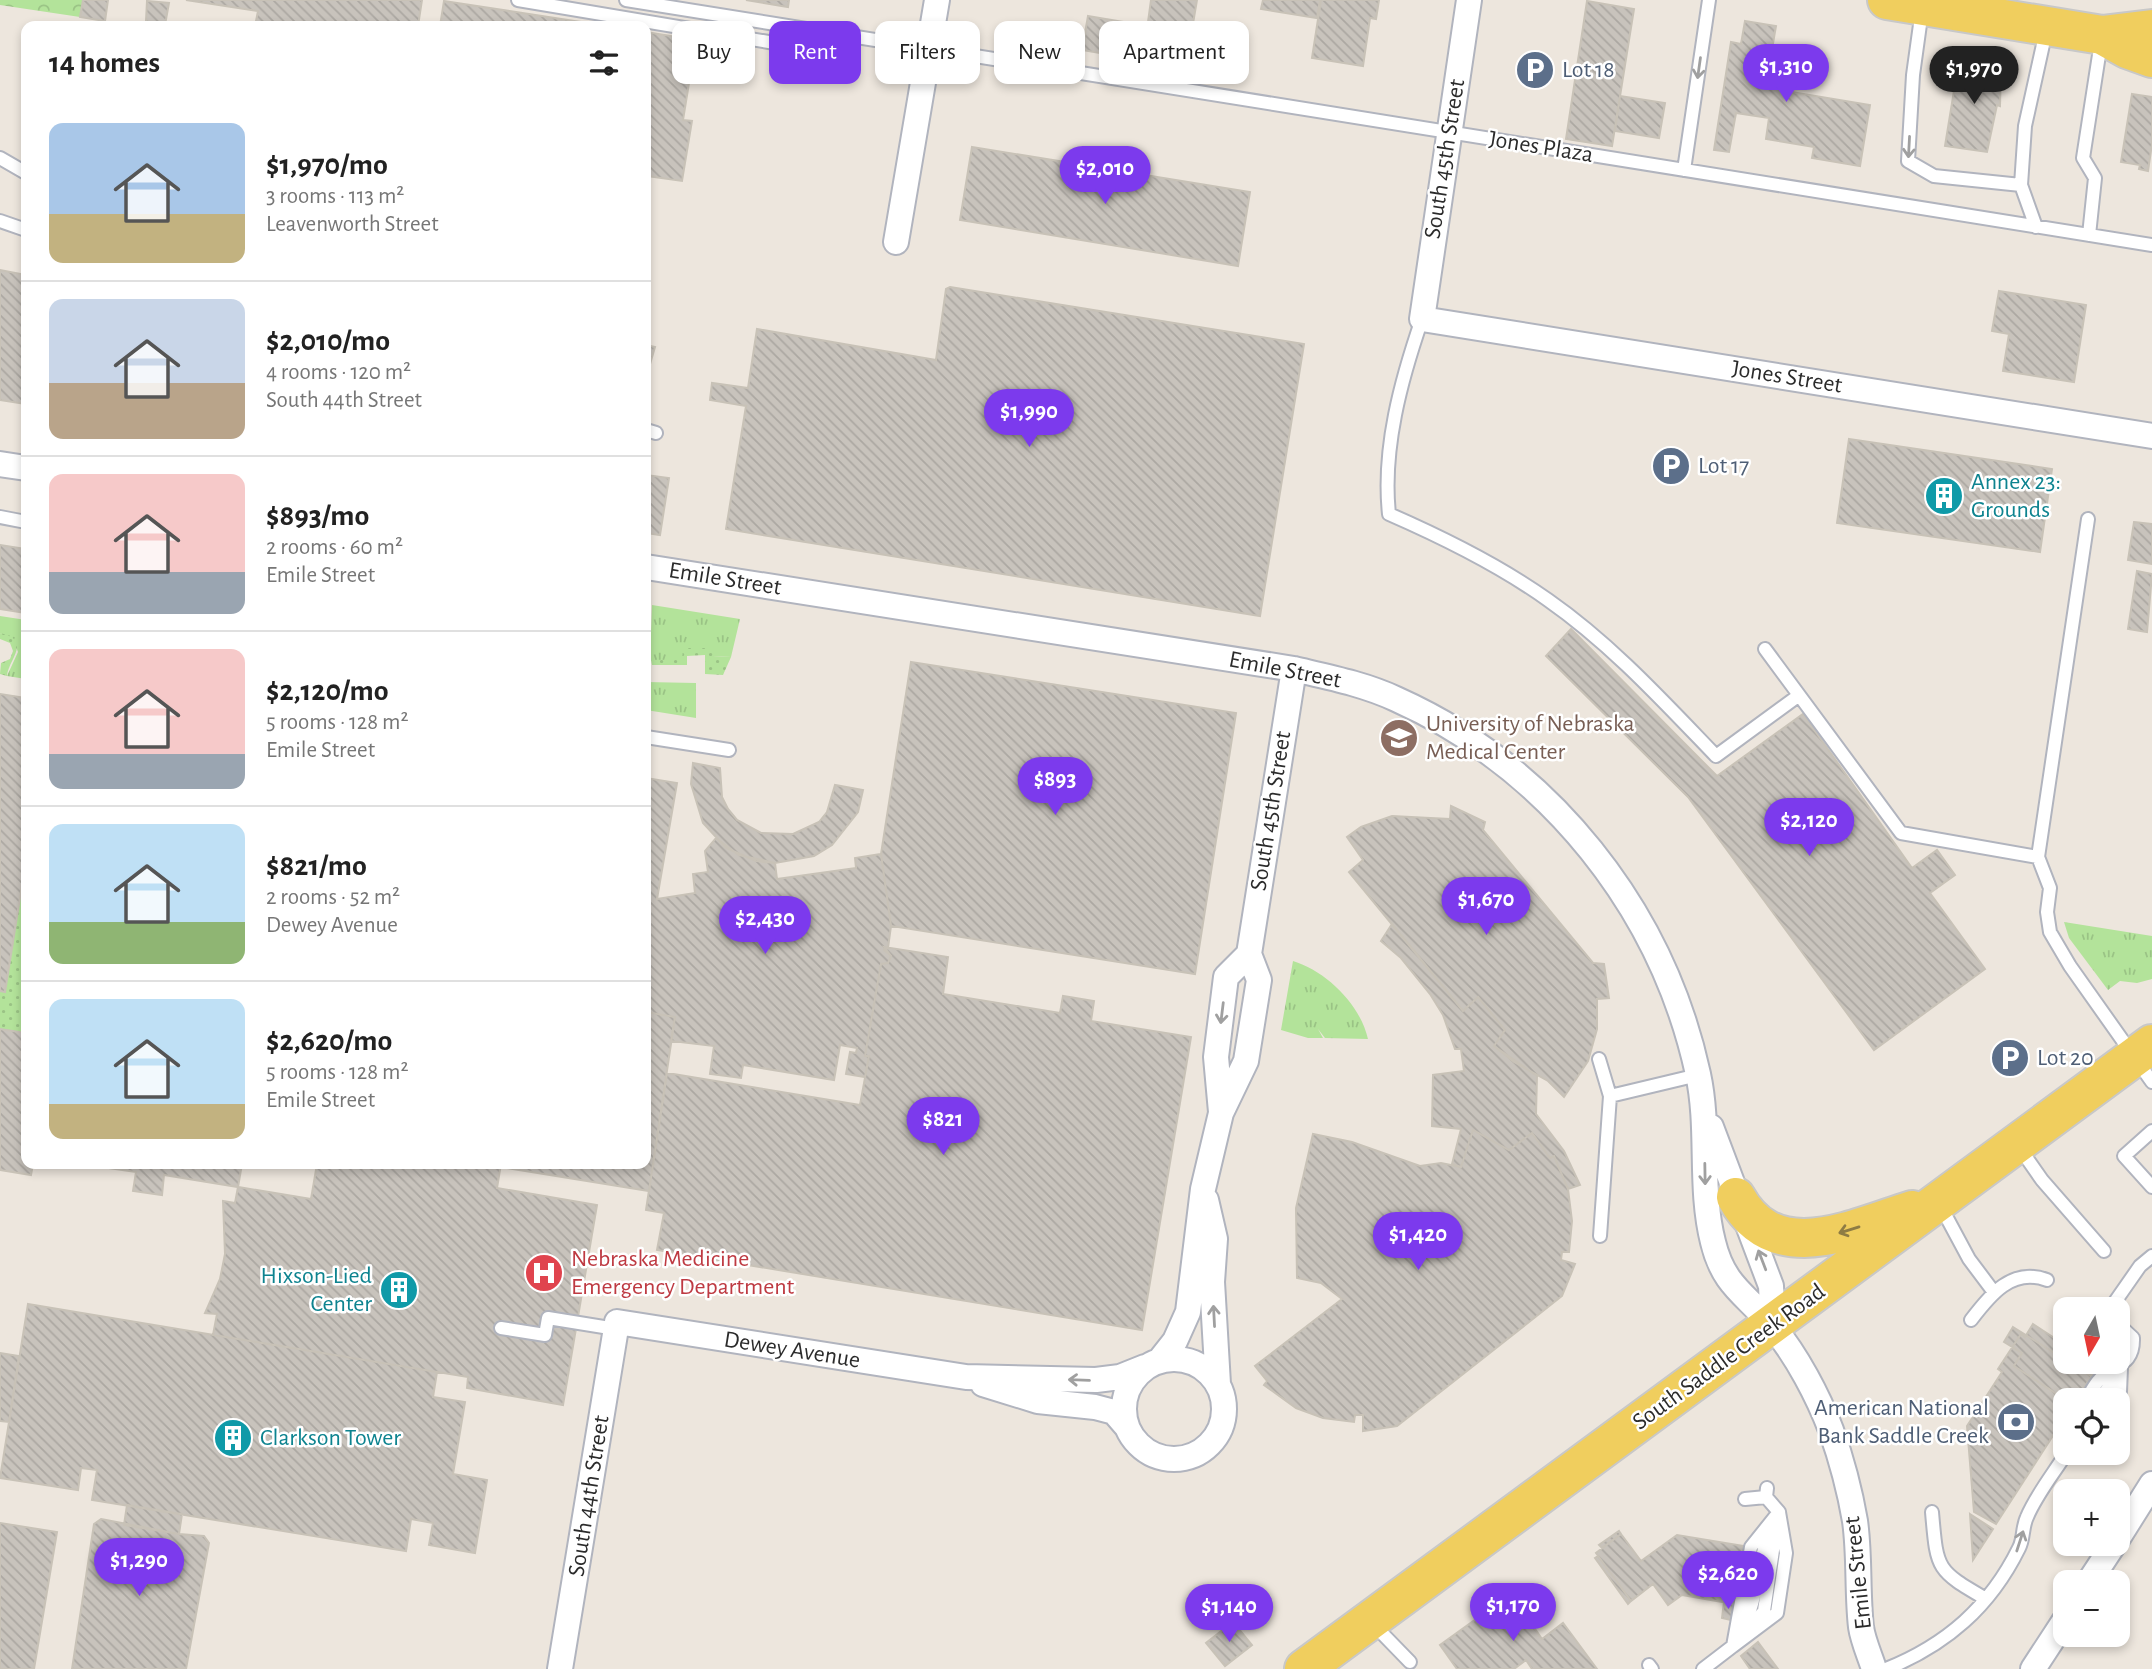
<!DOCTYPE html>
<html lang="en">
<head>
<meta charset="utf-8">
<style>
	:root { --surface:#fff; --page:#f6f6f6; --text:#222; --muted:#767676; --line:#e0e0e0; --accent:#7c3aed }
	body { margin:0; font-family:"Alegreya Sans",sans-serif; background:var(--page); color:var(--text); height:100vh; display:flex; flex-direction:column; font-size:26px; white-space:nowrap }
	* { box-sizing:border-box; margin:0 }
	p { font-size:23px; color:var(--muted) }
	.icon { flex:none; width:38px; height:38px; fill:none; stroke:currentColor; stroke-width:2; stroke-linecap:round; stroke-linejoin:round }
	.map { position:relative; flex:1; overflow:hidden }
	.panel { position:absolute; left:21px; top:21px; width:630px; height:1148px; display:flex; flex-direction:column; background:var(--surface); border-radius:14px; box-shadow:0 4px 10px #0003 }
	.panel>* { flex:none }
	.guide { position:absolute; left:672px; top:21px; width:665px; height:63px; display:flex; gap:14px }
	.needle { width:46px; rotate:189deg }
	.tools { position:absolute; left:2053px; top:1297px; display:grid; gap:14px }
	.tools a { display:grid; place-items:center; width:77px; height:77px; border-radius:14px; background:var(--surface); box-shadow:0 4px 10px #0003; font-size:35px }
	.price { position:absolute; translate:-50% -60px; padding:0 16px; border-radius:24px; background:var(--accent); color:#fff; font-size:23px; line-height:46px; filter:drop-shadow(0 2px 4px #0008) }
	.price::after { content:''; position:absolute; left:50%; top:42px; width:21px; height:16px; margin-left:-10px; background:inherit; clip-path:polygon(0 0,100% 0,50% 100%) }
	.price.selected { background:#222; color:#fff }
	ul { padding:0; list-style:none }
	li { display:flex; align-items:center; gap:21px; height:175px; padding:0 28px }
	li+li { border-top:2px solid var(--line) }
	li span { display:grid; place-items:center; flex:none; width:196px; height:140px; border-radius:14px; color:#555 }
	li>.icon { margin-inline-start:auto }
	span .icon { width:84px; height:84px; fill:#fffc; stroke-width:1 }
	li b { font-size:30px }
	h2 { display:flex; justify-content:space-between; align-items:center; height:84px; padding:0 28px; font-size:30px }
	.tag { padding:0 24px; border-radius:14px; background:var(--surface); box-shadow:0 4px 10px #0003; font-size:24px; line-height:63px }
	.tag.selected { background:var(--accent); color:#fff }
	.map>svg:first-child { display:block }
	.grass { fill:url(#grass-tufts) }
	.park { fill:url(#park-crowns) }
	.garden { fill:url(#garden-dots) }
	.building { fill:url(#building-back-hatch); stroke:#c8c2b7; stroke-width:2 }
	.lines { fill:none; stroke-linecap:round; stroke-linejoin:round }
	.service-casing { stroke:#b1b4be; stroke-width:16 }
	.minor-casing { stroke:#b1b4be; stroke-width:28 }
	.primary-casing { stroke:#c8c8c8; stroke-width:42 }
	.service { stroke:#fff; stroke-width:12 }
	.minor { stroke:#fff; stroke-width:24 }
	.primary { stroke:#f0ce5e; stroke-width:38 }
	.oneway { stroke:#a0a0a0 }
	.oneway2 { stroke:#8e7c44 }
	.labels { text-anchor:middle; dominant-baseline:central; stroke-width:5; stroke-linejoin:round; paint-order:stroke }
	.service-label { font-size:24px; fill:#4e5e75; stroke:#fff; text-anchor:start }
	.street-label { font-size:24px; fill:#2b2b2b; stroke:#fff }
	.culture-label { font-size:24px; fill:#0d838f; stroke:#fff; text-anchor:start }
	.education-label { font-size:24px; fill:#785e54; stroke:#fff; text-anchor:start }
	.health-label { font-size:24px; fill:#be3a42; stroke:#fff; text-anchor:start }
</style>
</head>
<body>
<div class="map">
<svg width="2152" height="1669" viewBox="0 0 2152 1669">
	<defs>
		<pattern id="grass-tufts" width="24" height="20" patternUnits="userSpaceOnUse" patternTransform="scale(1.75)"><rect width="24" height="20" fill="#b3e39a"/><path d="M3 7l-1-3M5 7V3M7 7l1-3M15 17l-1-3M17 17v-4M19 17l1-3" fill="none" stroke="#9ac385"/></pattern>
		<pattern id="park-crowns" width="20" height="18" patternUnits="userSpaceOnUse" patternTransform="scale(1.75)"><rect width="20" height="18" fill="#b3e39a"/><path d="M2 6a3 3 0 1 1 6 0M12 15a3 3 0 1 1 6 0" fill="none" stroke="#9ac385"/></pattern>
		<pattern id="garden-dots" width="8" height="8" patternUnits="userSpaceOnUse" patternTransform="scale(1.75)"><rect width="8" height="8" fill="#b3e39a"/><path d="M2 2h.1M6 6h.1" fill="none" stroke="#9ac385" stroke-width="1.8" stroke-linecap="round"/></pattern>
		<pattern id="building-back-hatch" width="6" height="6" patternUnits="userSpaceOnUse" patternTransform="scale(1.75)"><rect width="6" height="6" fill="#c8c3bc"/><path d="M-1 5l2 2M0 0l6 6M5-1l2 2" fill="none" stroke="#aca8a2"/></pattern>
	</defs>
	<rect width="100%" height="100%" fill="#ede6dd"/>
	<path class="grass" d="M652,605L740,619L731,657L713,656V649L683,648V660L650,661Z
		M0,616L26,620V679L7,676L18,652L14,641L0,633Z
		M646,682L696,683V718L646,710Z
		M2064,922L2152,936V979L2137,983L2120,981L2108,990L2069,938Z
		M1293,961C1326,971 1360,1004 1368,1039L1325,1038L1318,1029L1323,1038H1308L1281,1030Z"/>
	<path class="park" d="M0,0H83L80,17L0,5Z"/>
	<path class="garden" d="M0,633C33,640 8,660 7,676L0,674L1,663L10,659L13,651L10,643L0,639Z
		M683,648H713V656L731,657L723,675L705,674V655L687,656V665H652L651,660H682Z
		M21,894L26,895V1033L0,1029V991L5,992Z"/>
	<path class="building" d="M83,0H108L105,21L80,17Z
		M186,0H422L418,26H255L258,11Z
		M746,0H789L788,7Z
		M1151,0H1197L1187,59L1159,54L1164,25L1148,22Z
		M1263,0H1320L1317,18L1261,9Z
		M1321,0H1379L1376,19L1370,18L1363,66L1312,58Z
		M147,1L169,3L165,25L146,21Z
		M444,1L607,26H440Z
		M1587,1L1634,9L1612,146L1566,139Z
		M1088,16L1124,22L1118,56L1082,50Z
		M1745,21L1776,26L1772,49L1781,50L1774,89L1870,105L1860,166L1812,158L1814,147L1766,139L1769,118L1736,113L1729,152L1714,150L1731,42L1741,44Z
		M646,32L696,40L683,120L692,121L682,181L646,176Z
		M1959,60L2001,67L2000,106L1997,105L1987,152L1945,146Z
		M2132,94L2152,97V144L2148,171L2139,169L2140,165L2121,162Z
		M1620,96L1665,103L1659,138L1615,131Z
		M972,147L1250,192L1238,266L960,220Z
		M0,270L26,275V404L0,400Z
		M950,287L1304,344L1260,616L726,529L746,406L710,400L712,383L748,388L757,329L936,360L946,289Z
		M1999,291L2086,305L2074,382L2003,371L2009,334L1992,331Z
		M646,345L655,347L646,378Z
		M1849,439L2052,469L2040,552L1837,523Z
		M646,475L669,478L660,535L646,533Z
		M2134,522L2152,524V564L2128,560Z
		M0,545L26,549V613L0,609Z
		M2137,571L2152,574L2147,632L2128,629Z
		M1571,629L1717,776L1803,714L1912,868L1937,850L1955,875L1930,893L1985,969L1874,1050L1688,797L1546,656Z
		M911,662L1236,713L1195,974L891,926L881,854Z
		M0,694L26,698V860L5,992L0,991Z
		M693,763L720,768L722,797L728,809L737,820L761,833L793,834L819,822L827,812L835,785L863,790L858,812L832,845L814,856L775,863L756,861L726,848L703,823L691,784Z
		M646,778L677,783L657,899L695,893L693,874L708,872L705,851L716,838L739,855L775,863L777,879L856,868L855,858L881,854L891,926L888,948L884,950L891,956L888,963L881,964L865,1056H869L865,1077L846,1074L850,1052L856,1053L857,1048L840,1045L834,1080L743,1065L741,1078L710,1074L714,1046L671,1041L675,1017L646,1012Z
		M1451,806L1485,822L1483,830L1593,963L1604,964L1609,998L1597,999V1029L1588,1061L1564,1097L1548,1081L1514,1062L1494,1046L1505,1030L1478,997L1463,1011L1349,872L1363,860L1347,837L1361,827L1392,816L1450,819Z
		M1392,924L1463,1011L1478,997L1505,1030L1494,1046L1537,1076L1536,1114L1564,1151L1580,1185L1568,1189L1554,1156L1550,1158L1532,1133L1509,1150L1473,1130L1461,1167L1452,1164L1461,1129L1432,1126L1433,1075L1464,1071L1461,1049H1455L1443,1015L1430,994L1401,958L1381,941Z
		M884,947L948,957L943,994L1060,1013L1063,996L1094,1001L1091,1021L1191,1037L1142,1330L657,1250L664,1213L646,1210L667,1073L860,1105L869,1056H865L881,964L888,963L891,956Z
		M646,1012L675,1017L649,1191L500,1167L501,1164H646Z
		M0,1029L26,1033V1164H33L31,1175L0,1170Z
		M1473,1130L1509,1150L1532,1133L1550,1158L1554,1156L1568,1189L1572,1221L1569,1252H1562L1561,1260L1575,1264L1562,1296L1397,1426L1363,1431V1415H1355L1354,1422L1323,1418L1296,1408L1264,1385L1267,1381L1255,1366L1342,1299L1321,1283L1297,1278L1296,1208L1313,1134L1352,1142L1420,1166L1441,1163L1461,1167Z
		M81,1164H242L238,1187L164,1175L162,1195L133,1191L136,1172Z
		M317,1164H501L497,1188L597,1205L563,1405L467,1388L468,1377L213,1335L217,1314L205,1313L220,1279L225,1254L223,1201L235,1203L238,1187L311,1199Z
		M28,1304L437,1372L433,1397L465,1402L453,1474L487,1480L475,1553L429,1545L433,1523L411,1519L406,1551L92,1500L97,1470L81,1468L78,1490L0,1478Z
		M2033,1324L2065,1345V1362H2091L2098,1366L2076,1400H2065V1417L1996,1524L1974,1512L1967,1426L2002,1372L1998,1369L2021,1334L2025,1337Z
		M2013,1327L2099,1381L2087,1400H2066L2014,1366L2022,1353L2004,1342Z
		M0,1353L19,1356L9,1422L0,1421Z
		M127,1505L182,1514L179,1534L124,1525Z
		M1970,1514L1993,1529L1973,1560Z
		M101,1519L179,1534L204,1536L209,1543L186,1669H72L94,1524Z
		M0,1523L57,1532L34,1669H0Z
		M1619,1531L1621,1534L1602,1548L1599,1545Z
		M1621,1534L1641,1561L1677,1535L1744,1546L1734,1604L1682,1595L1668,1605L1653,1584L1631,1601L1596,1553Z
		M1598,1556L1631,1601L1628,1604L1595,1558Z
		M1511,1594L1542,1639L1563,1623L1597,1669H1532L1526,1660L1514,1669H1457L1440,1645Z
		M1724,1602L1734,1604L1731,1620L1722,1618Z
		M1233,1622L1252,1645L1225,1666L1206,1643Z
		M1758,1642L1778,1669H1750L1741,1656Z"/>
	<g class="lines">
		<defs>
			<path id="service" d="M518,0L834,53L832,69
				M626,0L2152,245
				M1922,10L1913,75L1908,161L1934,176L2021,185L2025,126L2046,31
				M0,158L26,173
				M1684,170L1709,0
				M2021,185L2036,227
				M0,221L26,230
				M2089,235L2095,178L2083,158L2101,42
				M1422,319C1401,380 1382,449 1389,514C1444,538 1499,565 1548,600C1611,644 1663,701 1716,756L1798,696
				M646,430L656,433
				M0,517L26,522
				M1765,649L1901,833L2038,857L2088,519
				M646,737L729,750
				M2038,857L2050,888L2047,912L2050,932L2070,966L2152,1082
				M1599,1059L1610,1096
				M2152,1131L2124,1156L2152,1187
				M2019,1147L2042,1180L2104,1251
				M1940,1205L1969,1259L1993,1291
				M1600,1236L1610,1096L1698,1075
				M2110,1309L2140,1266L2152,1256
				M1971,1320C1990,1295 2012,1267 2047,1280
				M501,1328L545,1335L548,1318L616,1329
				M2086,1400C2090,1394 2094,1385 2099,1380C2113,1364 2134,1367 2133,1338L2118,1324
				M2100,1400L2121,1368
				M2115,1400L2120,1392L2121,1368
				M1745,1499L1766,1497L1767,1488
				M1932,1512C1937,1570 1936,1570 1986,1599
				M1754,1623L1764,1611L1777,1523
				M1374,1625L1410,1662
				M1743,1627C1759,1597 1756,1563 1770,1532
				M1733,1646L1777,1613L1786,1553L1779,1512
				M1649,1665L1652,1669
				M1703,1669L1733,1646L1751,1547L1779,1512L1766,1497
				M1886,1669C1946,1645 1990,1607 2019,1548C2024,1539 2022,1527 2027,1517C2036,1495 2054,1473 2067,1452"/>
			<path id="minor" d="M1469,0L1422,319L2152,436
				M896,242L937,0
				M0,464L26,468
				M646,567L1294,669C1328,677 1364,684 1396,699C1550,768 1662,909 1698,1074C1710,1129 1699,1187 1713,1242C1724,1288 1748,1295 1773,1327C1797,1356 1818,1396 1831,1430C1841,1458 1850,1492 1855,1521C1860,1556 1857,1592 1861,1627C1863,1641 1870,1656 1874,1669
				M1221,1112L1216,1057L1226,977L1249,954
				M1711,1127L1771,1286L1773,1326
				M1206,1200L1215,1239L1212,1282L1218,1384
				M1124 1409a50 50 0 1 1 100 0a50 50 0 1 1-100 0Z
				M1160,1360L1175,1341L1188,1312L1203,1189L1221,1113L1246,1061L1259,980L1249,954L1294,669
				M983,1384L1038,1401L1095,1407L1114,1412L1127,1427
				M2118,1538L2152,1484
				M2089,1582L2114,1544
				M560,1669L617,1322L966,1377L1096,1380L1120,1377L1145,1367
				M2033,1669L2065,1620"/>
			<path id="primary" d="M1887,0L2102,35L2152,29
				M2102,35L2127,49L2152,58
				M1736,1197C1775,1268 1852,1229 1912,1210
				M1304,1669L2152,1044"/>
		</defs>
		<use href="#service" class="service-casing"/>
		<use href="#minor" class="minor-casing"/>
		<use href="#primary" class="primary-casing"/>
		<use href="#service" class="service"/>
		<use href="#minor" class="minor"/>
		<use href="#primary" class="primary"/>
	</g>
	<defs><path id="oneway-shaft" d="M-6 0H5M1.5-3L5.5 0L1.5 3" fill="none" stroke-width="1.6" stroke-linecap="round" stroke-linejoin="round" transform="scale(1.75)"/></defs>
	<g class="oneway">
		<use href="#oneway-shaft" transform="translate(1699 68) rotate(98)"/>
		<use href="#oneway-shaft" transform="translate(1909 147) rotate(93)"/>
		<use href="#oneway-shaft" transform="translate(1222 1013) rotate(97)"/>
		<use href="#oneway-shaft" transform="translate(1705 1174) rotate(89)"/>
		<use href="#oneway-shaft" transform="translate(1762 1260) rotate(-111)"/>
		<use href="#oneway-shaft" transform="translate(1214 1316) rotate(-93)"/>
		<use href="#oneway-shaft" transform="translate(1079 1380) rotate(-178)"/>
		<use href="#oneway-shaft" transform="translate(2020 1541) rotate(-72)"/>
	</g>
	<use class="oneway2" href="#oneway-shaft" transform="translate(1849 1230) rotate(163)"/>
	<defs>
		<symbol id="parking-disc" viewBox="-11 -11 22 22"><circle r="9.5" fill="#5c6f8a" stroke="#fff"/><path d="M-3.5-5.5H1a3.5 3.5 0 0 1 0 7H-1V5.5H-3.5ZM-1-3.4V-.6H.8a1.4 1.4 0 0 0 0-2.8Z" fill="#fff"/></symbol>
		<symbol id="building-disc" viewBox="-11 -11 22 22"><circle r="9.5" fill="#0f9aa8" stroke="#fff"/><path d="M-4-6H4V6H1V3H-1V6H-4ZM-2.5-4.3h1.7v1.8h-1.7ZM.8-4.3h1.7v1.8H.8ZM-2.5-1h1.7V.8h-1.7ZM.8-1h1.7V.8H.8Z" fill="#fff"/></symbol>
		<symbol id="university-disc" viewBox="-11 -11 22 22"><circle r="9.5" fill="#8d6e63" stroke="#fff"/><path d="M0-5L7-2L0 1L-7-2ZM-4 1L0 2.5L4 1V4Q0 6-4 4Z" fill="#fff"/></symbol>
		<symbol id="hospital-disc" viewBox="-11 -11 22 22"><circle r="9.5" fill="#e0444e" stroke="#fff"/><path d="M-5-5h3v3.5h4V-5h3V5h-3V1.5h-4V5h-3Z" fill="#fff"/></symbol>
		<symbol id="bank-disc" viewBox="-11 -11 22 22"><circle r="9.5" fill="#5c6f8a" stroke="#fff"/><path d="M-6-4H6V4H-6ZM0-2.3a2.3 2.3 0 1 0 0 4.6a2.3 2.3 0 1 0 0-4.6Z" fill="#fff"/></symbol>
	</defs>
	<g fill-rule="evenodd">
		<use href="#parking-disc" x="1513" y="48" width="44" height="44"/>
		<use href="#parking-disc" x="1649" y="444" width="44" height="44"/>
		<use href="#building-disc" x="1922" y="474" width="44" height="44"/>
		<use href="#university-disc" x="1377" y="716" width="44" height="44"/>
		<use href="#parking-disc" x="1988" y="1036" width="44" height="44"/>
		<use href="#hospital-disc" x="522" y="1251" width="44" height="44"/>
		<use href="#building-disc" x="377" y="1268" width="44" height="44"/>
		<use href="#bank-disc" x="1994" y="1400" width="44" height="44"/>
		<use href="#building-disc" x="211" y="1416" width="44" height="44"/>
	</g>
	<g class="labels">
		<g class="service-label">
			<text x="1562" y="70">Lot 18</text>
			<text x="1698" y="466">Lot 17</text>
			<text x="2037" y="1058">Lot 20</text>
			<text x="1989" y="1408" text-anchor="end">American National<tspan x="1989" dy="28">Bank Saddle Creek</tspan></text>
		</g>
		<g class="street-label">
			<text transform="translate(1541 147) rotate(9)">Jones Plaza</text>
			<text transform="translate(1445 159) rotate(-81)">South 45th Street</text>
			<text transform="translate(1787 377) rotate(9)">Jones Street</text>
			<text transform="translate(725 579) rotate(9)">Emile Street</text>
			<text transform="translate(1285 670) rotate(11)">Emile Street</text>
			<text transform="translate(1271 811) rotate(-81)">South 45th Street</text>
			<text transform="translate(792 1350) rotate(9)">Dewey Avenue</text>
			<text transform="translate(1729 1357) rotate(-36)">South Saddle Creek Road</text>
			<text transform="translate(589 1496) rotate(-81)">South 44th Street</text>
			<text transform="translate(1858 1573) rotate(-96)">Emile Street</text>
		</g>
		<g class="culture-label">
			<text x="1971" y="482">Annex 23:<tspan x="1971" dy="28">Grounds</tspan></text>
			<text x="372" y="1276" text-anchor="end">Hixson-Lied<tspan x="372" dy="28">Center</tspan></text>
			<text x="260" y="1438">Clarkson Tower</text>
		</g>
		<g class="education-label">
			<text x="1426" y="724">University of Nebraska<tspan x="1426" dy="28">Medical Center</tspan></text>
		</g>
		<g class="health-label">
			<text x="571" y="1259">Nebraska Medicine<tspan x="571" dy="28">Emergency Department</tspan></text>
		</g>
	</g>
</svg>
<div class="tools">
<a><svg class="needle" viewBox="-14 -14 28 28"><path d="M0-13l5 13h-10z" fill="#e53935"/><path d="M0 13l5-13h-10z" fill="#767676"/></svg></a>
<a><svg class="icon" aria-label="locate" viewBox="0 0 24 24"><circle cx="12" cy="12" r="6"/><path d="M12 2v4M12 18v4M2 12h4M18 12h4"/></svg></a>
<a>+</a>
<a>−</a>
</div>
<b class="price" style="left:1786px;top:104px">$1,310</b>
<b class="price selected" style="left:1974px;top:106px">$1,970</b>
<b class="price" style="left:1105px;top:206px">$2,010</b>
<b class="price" style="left:1029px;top:449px">$1,990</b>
<b class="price" style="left:1055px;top:817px">$893</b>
<b class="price" style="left:1809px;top:858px">$2,120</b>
<b class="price" style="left:1486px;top:937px">$1,670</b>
<b class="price" style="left:765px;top:956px">$2,430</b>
<b class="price" style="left:943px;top:1157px">$821</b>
<b class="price" style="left:1418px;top:1272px">$1,420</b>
<b class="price" style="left:139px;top:1598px">$1,290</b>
<b class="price" style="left:1728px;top:1611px">$2,620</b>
<b class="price" style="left:1513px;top:1643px">$1,170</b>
<b class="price" style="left:1229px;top:1644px">$1,140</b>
<div class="guide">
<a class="tag">Buy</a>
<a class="tag selected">Rent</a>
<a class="tag">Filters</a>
<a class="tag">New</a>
<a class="tag">Apartment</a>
</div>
<section class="panel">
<h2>14 homes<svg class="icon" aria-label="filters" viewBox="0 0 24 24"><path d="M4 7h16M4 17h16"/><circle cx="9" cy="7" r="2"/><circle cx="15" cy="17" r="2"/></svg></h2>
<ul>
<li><span style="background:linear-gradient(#a9c7e8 65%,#c2b280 0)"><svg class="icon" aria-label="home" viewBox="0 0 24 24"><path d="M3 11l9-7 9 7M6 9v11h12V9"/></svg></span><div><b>$1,970/mo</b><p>3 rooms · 113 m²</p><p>Leavenworth Street</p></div></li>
<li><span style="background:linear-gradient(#c9d6e8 60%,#b9a48a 0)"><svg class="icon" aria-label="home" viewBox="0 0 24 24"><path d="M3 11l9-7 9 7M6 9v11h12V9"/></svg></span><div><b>$2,010/mo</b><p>4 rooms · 120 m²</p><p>South 44th Street</p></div></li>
<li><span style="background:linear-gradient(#f6c9c9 70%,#9aa5b1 0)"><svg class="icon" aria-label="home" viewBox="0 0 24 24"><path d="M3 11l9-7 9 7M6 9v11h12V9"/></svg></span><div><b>$893/mo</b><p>2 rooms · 60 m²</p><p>Emile Street</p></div></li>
<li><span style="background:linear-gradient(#f6c9c9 75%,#9aa5b1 0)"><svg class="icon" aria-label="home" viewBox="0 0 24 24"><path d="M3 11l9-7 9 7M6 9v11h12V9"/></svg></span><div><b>$2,120/mo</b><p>5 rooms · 128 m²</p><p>Emile Street</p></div></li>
<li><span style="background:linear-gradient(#bfe0f5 70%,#8fb573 0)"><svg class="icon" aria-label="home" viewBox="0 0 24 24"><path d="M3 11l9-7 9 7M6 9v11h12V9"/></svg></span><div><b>$821/mo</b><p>2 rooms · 52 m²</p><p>Dewey Avenue</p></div></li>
<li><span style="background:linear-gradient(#bfe0f5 75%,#c2b280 0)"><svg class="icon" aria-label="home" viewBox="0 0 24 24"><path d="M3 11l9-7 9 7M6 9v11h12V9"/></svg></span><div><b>$2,620/mo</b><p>5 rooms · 128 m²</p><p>Emile Street</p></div></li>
</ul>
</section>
</div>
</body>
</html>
